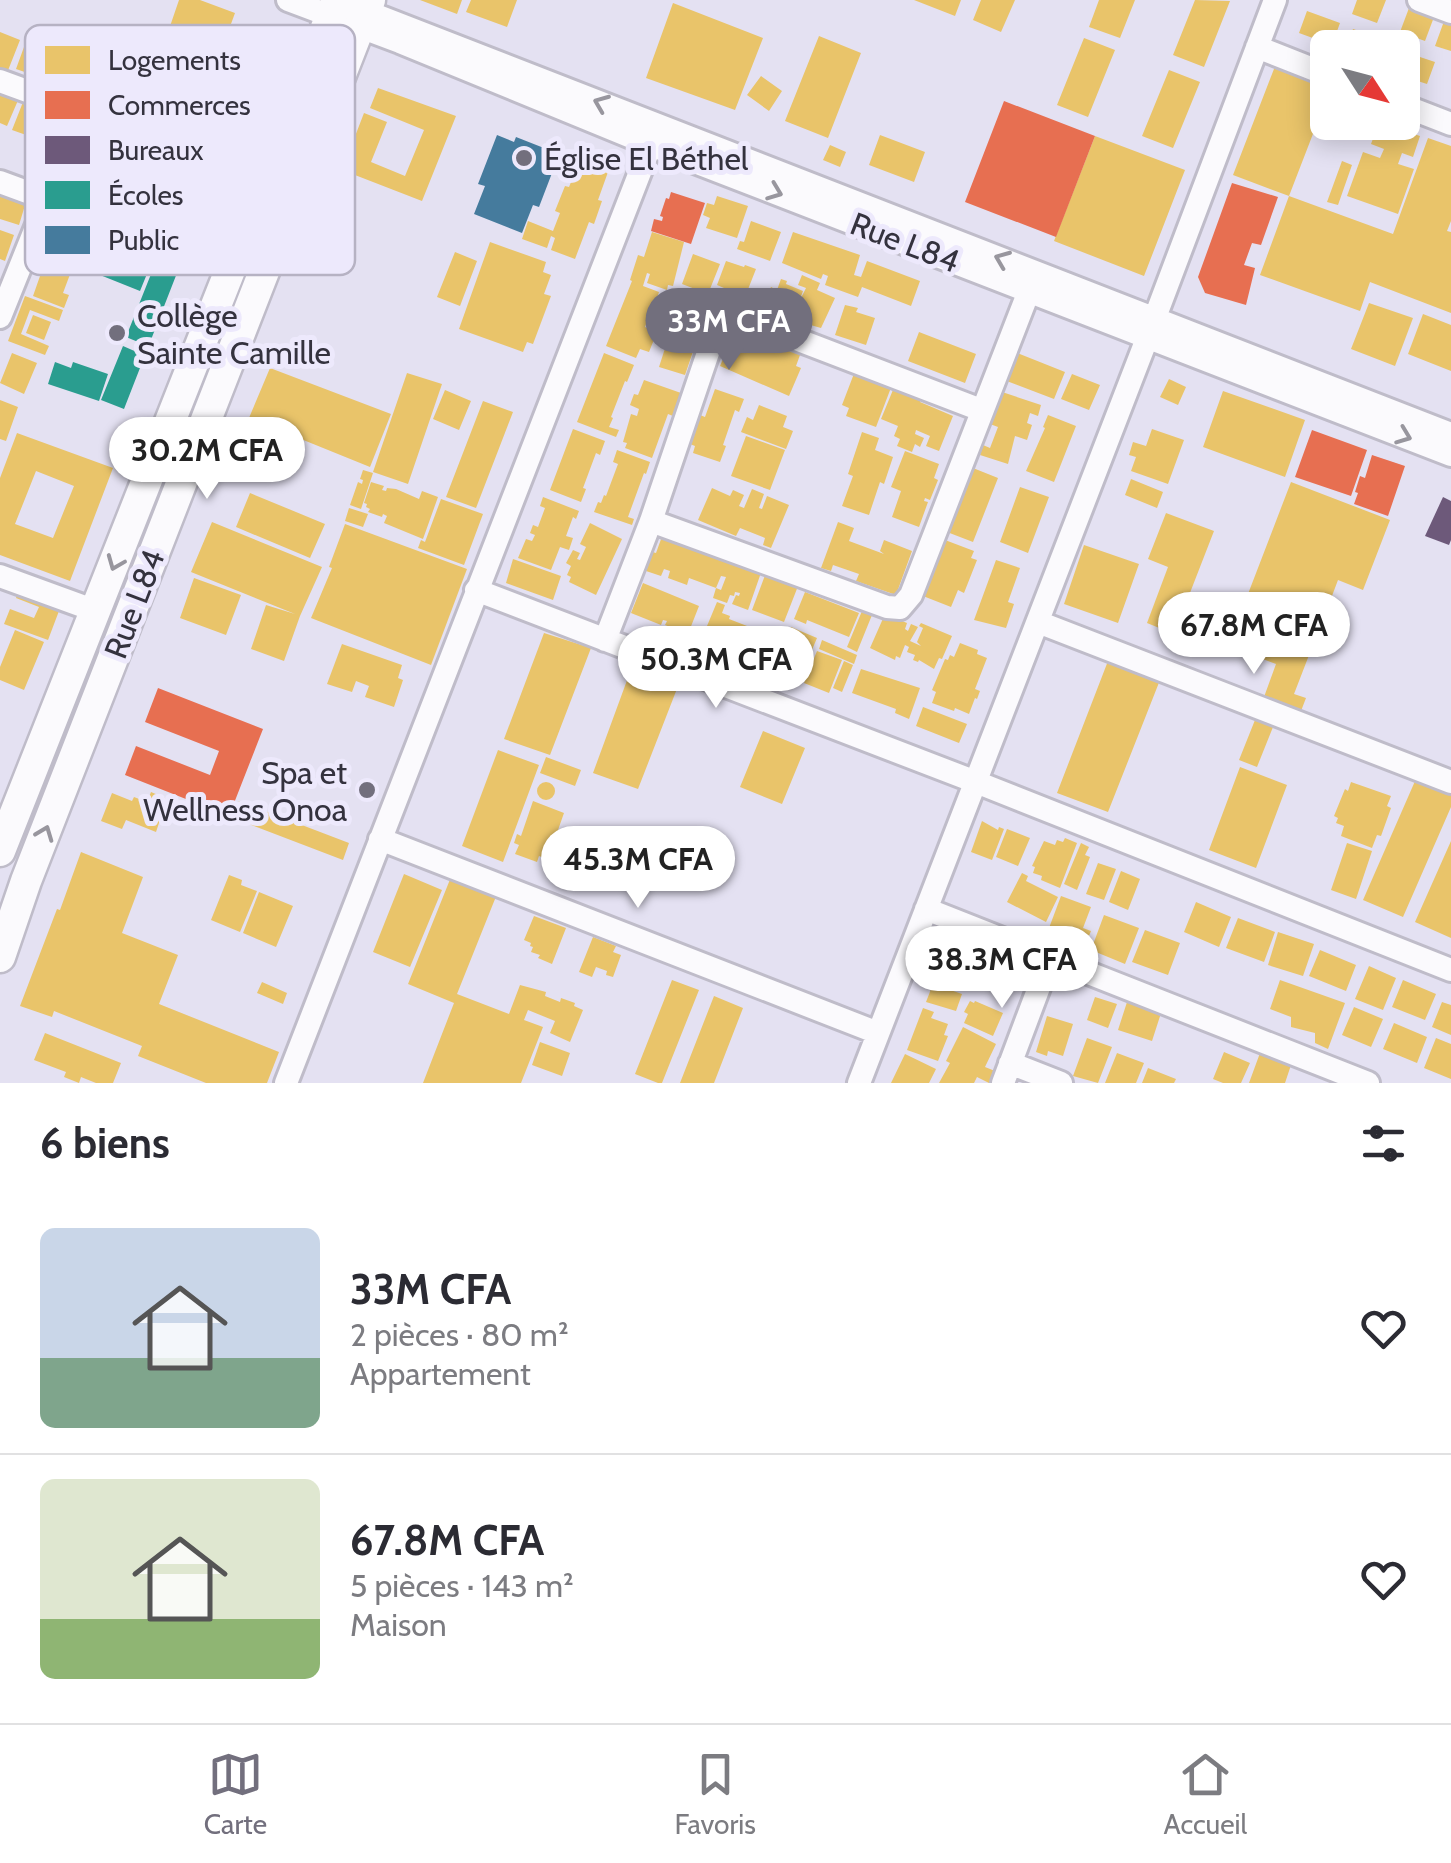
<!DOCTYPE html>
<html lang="fr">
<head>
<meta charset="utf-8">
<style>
	:root { --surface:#fff; --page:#f2f2f3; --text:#2b2b33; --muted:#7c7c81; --line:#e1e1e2; --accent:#726f7d }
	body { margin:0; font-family:Cabin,sans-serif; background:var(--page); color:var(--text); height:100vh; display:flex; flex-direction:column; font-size:38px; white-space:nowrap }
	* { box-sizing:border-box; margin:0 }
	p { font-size:32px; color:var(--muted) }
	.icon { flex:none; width:55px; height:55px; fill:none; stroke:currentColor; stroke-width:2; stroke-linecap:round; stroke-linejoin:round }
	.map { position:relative; height:1083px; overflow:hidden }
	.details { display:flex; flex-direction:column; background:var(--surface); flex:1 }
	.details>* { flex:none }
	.needle { width:65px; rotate:126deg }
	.controls { position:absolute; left:1310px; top:30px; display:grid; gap:20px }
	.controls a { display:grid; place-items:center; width:110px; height:110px; border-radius:15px; background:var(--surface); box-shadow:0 5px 25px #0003; font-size:50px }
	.price { position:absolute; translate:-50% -85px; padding:0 22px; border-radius:35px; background:#fff; color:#222; font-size:32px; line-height:65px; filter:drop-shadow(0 2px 5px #0008) }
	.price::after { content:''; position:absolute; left:50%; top:60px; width:30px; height:22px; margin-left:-15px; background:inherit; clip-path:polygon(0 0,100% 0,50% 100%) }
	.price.active { background:var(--accent); color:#fff }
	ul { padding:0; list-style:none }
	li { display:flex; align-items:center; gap:30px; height:250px; padding:0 40px }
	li+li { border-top:2px solid var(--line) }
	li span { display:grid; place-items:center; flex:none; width:280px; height:200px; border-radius:15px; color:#555 }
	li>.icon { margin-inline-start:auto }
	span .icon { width:120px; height:120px; fill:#fffc; stroke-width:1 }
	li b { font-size:42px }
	h2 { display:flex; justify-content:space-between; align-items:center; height:120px; padding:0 40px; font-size:42px }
	.menu { display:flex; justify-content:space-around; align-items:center; height:140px; border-top:2px solid var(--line); background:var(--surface); font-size:28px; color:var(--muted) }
	.menu a { display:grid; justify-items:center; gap:5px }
	.menu .active { color:var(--accent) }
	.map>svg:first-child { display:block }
	.homes { fill:#e9c46a; fill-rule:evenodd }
	.shops { fill:#e76f51 }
	.offices { fill:#6d597a }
	.schools { fill:#2a9d8f }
	.public { fill:#457b9d }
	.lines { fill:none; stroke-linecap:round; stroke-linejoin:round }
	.minor-casing { stroke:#bfbcc9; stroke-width:28 }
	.major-casing { stroke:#bfbcc9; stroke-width:35 }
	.minor { stroke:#fbfafd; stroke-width:22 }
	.major { stroke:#fbfafd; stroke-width:30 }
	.oneway { stroke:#98969e }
	.poi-dot { fill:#726f7d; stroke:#ede9fc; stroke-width:4 }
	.labels { text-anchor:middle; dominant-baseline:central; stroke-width:10; stroke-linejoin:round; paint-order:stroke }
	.poi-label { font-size:32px; fill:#34323e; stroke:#ede9fc; text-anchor:start }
	.street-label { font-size:32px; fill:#34323e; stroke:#ede9fc }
	.key { fill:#ede9fc; stroke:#b6b2c3; stroke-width:2.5 }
	.key-label { font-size:28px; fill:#34323e }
</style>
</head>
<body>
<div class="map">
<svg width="1451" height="1083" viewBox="0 0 1451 1083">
	<rect width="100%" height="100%" fill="#e4e1f2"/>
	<path class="homes" d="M179,0H200L235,13L220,54L167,35Z
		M420,0H462L457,14Z
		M471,0H517L507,27L466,12Z
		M914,0H961L955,16Z
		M981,0H1015L1001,32L973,20Z
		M1099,0H1135L1120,38L1089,27Z
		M1195,0L1230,1L1204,67L1173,55Z
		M1357,0H1386L1377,23L1352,14Z
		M1412,0L1437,9L1425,41L1400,32Z
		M673,3L763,38L735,110L646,78Z
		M1307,11L1340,23L1332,45L1299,33Z
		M1447,13L1451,14V51L1435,46Z
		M1353,29L1386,40L1384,48H1346Z
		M0,32L20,40L7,73L0,70Z
		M819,36L861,53L828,138L785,121Z
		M1084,38L1115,50L1088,117L1057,105Z
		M24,47L53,59L45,79L16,69Z
		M1402,51L1435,62L1427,84L1402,76Z
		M1279,56L1328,76V95L1289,196L1233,175Z
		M1169,70L1200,82L1173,148L1142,136Z
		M761,76L782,91L769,111L747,95Z
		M378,88L456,116L422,201L342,170L364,113L387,122L371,162L405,176L424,130L370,108Z
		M0,90L19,98L7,126L0,123Z
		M25,97L72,115L60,147L12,130Z
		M1379,122L1420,136L1413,157L1402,153L1398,164L1414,169L1398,214L1347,196L1363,152L1380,158L1384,149L1371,144Z
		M880,135L925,152L914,182L869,165Z
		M1095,136L1185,170L1144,276L1054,241Z
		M1428,138L1451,146V221L1447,231L1451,232V313L1370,282L1360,311L1260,275L1289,196L1393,234Z
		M830,145L846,152L840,167L823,160Z
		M585,148L613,158L598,200L602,201L594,224L589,222L575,259L551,250L555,238L551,236L547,248L522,239L528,221L553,231L560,213L555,211L565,186L569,187Z
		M1342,161L1352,165L1338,205L1327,202Z
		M0,195L26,202L19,225L0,219Z
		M717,196L748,206L737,238L706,228L710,218L703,215L707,203L714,205Z
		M751,221L781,232L770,261L737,249L740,241L744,242Z
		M0,230L14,235L5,261L0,259Z
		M652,232L684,242L673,286L668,285L667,290L647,283L650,274L647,273L643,286L659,292L657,298L660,299L655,312L651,311L645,327L657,332L649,352L640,349L636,358L606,346L632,281L630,280L638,255L644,257Z
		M793,232L860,255L854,275L861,277L867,261L920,281L911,306L862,287L858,297L825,285L828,276L823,274L821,279L782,263Z
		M490,242L546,262L543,272L551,275L544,294L551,296L533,344L527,342L523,352L459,329Z
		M455,252L477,261L460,306L437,297Z
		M693,254L720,264L708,294L682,284Z
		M46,259L72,269L63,293L69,295L64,308L33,296Z
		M726,261L744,267L745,265L756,269L745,297L717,285Z
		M802,275L820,283L817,290L835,298L821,328L800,322L802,318L793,314L791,320L772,312L773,310L764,306L771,287L777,290L781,279L787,281L786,284L803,291L799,302L806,288L798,285Z
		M25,296L63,310L59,321L30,310L21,334L49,346L45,355L8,341Z
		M1369,303L1413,318L1395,366L1351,349Z
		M845,305L858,308L856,312L875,318L866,345L835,335Z
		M673,307L707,319L704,328L708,329L703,342L697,340L685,375L659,367L669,336L658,332L661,322L667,324Z
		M1423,314L1451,325V371L1408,354Z
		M33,315L51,322L44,340L26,333Z
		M736,328L800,355L796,366L801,368L789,396L720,366Z
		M919,332L976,354L965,383L908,361Z
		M1015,352L1065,372L1054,399L1004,380Z
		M12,353L37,363L24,394L0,383Z
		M604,353L634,365L627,382L625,381L611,417L613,418L609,427L619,430L616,437L577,422Z
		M270,368L391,414L370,467L249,418Z
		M855,371L892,385L876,427L846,416L849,408L842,405Z
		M407,373L442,384L408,484L373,472Z
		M1072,374L1100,385L1089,410L1061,399Z
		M1169,379L1186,387L1178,405L1160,397Z
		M644,380L681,393L673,416L668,414L652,458L625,448L627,443L623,442L631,414L637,416L639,409L630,405L634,394L638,395Z
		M895,385L922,397L920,402L953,416L939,451L926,446L930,436L916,430L915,434L924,438L920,447L915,444L912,452L897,446L900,439L894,436L898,426L881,419Z
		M715,389L744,399L739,412L735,410L723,445L726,446L720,462L693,453L695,446L690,444L700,415L705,417Z
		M445,390L471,401L459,430L433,419Z
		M996,390L1041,405L1038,416L1030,413L1027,423L1032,425L1027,440L1015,436L1008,464L980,455L983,445L990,448L998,427L990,424L992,419L987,417L992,404L997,406L999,399L994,397Z
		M1223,391L1305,420L1285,477L1203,447Z
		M0,400L18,407L6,441L0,439Z
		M483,401L513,412L476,508L446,497Z
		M759,405L787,416L783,427L793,431L786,449L741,432L747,417L753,420Z
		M1048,415L1076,426L1054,482L1026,471L1045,428L1043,427Z
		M573,429L605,441L600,455L596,453L583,488L586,489L581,502L550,490Z
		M1152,429L1184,440L1168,484L1131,471L1136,457L1129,455L1133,442L1146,446Z
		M862,432L879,438L875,450L893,457L884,484L880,482L869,515L842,506L853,476L848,474Z
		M17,433L113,468L70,581L0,555V478ZM36,471L74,486L53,538L15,524Z
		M746,436L785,450L770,490L731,476Z
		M617,450L650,462L646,474L644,473L628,517L634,519L632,525L594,512L598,502L601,503L604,495L606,496L618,464L613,462Z
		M905,451L939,464L934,478L938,480L930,500L925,498L924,501L928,502L919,527L892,517L901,491L891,487Z
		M973,468L998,478L973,542L947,532Z
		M363,470L373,473L361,509L350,505L358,482L362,484L363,480L360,479Z
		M1131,479L1163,492L1157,508L1125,495Z
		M371,482L384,486L382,490L386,491L387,488L396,489L419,499L422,491L438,497L423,539L384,523L387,516L383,514L382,517L368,512L370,509L366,507L367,504L364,503Z
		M1291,482L1390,520L1363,590L1338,580L1321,625L1326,627L1317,652L1311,650L1294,694L1306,698L1301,711L1264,697L1276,664L1228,646Z
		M1020,487L1049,497L1028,553L1000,542Z
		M712,488L730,496L733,490L744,495L739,506L744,508L752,489L764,494L759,508L762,509L767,496L789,505L771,548L763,545L765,538L740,528L736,536L698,520Z
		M250,493L325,524L310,558L236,527Z
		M543,497L579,511L576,519L573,517L566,536L573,538L569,550L560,547L551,570L518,558L526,539L532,541L535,535L530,533L533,525L538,527L545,508L540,506Z
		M441,499L483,514L464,565L418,548L421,540L425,542Z
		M349,508L368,514L363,527L345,521Z
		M1166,513L1214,531L1174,634L1147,623L1168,567L1148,559Z
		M212,522L322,567L300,616L284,661L251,649L266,605L295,614L191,572Z
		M838,522L854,528L849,541L884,554L880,551L884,540L912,551L896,595L856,581L859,574L833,565L831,571L821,568Z
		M590,523L622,539L596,595L569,582L571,577L567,575L571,566L566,563L573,550L580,553L577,559L580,560L586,547L580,544Z
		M345,524L467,569L431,665L311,618L332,568L329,567Z
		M664,531L763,567L748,610L732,604L736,595L739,596L740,593L735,592L734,596L730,595L727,603L713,598L716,588L721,590L726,577L721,576L716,588L689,578L687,585L668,578L670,571L664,569L661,576L643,570L649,551L656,553Z
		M945,540L974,551L971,558L977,560L964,593L958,590L951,607L923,596Z
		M1084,545L1139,564L1118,623L1064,604Z
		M513,559L561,576L553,600L506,583Z
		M996,560L1020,568L1008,602L1014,604L1006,628L974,620Z
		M767,570L800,581L784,622L752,610Z
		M194,578L241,595L226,635L180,618Z
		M643,583L699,606L688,634L665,625L667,621L663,620L661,625L631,613Z
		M20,587L62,603L48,640L4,624L10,609L34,618L39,607L16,598Z
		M805,592L859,613L849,637L807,620L806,624L794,619Z
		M717,602L725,605L722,613L730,616L729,619L760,631L761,628L772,632L761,659L702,638Z
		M862,611L872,615L857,652L847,647Z
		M885,614L907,623L905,629L908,631L911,624L918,627L910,641L921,646L917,642L923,628L919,626L921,623L952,636L942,659L939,658L934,669L919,660L918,662L913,660L915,655L907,652L909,647L905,645L900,658L896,656L895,660L870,648Z
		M791,627L817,638L800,678L774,668Z
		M15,630L44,642L24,690L0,680V667Z
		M544,633L591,648L550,755L504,739Z
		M822,640L857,655L854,664L819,649Z
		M960,643L978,650L977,654L987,658L975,689L980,691L977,699L975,698L969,714L955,708L954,711L932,703L936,692L932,690L945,659L948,660L950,655L954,657Z
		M342,644L402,665L398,678L403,680L394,707L365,697L369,686L356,681L352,692L327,684Z
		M817,651L842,660L829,693L804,683Z
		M844,661L853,665L842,692L833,688Z
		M1108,661L1160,680L1108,812L1057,793Z
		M633,664L680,681L638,789L593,773Z
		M861,669L920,688L909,719L895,713L896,709L852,693Z
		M923,707L967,724L959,743L916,726Z
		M1257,715L1275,722L1257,767L1239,760Z
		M763,731L805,748L782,804L740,787Z
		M498,750L539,765L503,862L462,846Z
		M546,757L581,770L575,786L540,773Z
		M1240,767L1287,785L1256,868L1209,850Z
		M1419,772L1451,786V807L1403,917L1363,900Z
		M537 791a9 9 0 1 1 18 0a9 9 0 1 1-18 0Z
		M1351,782L1391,796L1387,806L1391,808L1381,836L1377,835L1372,848L1341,836L1344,826L1336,823L1338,818L1334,816L1345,789L1348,791Z
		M151,792L170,800L166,811L171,813L166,825L159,823L156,832L126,820L122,829L101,821L112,793L132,801L134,797L147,802Z
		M239,801L349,843L343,860L233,818Z
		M533,801L564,813L558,830L567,833L557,859L545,854L544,858L539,856L537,862L515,854L519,845L514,843L517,834L521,836Z
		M982,821L998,830L999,827L1004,829L992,860L971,852Z
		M1007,829L1030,838L1018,866L996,857Z
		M1065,838L1077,843L1060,888L1041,880L1042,876L1033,873L1035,867L1032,866L1044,841L1055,845L1057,840L1063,842Z
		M1451,841V938L1415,922Z
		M1081,843L1089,847L1085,855L1090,857L1077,890L1064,884Z
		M1347,843L1372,851L1356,899L1331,890Z
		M81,852L143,877L122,933L178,955L159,1004L279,1052L267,1083H206L138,1056L142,1046L54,1011L52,1017L20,1006L57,909L60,910Z
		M1098,863L1116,869L1104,900L1086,894Z
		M1121,871L1140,879L1128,910L1109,902Z
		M453,872L499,889L457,994L509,1014L520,985L546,992L545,996L560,1002L561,998L575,1003L574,1006L583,1010L570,1042L550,1033L555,1021L528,1010L524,1020L543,1027L521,1083H423L454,1003L408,984Z
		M1022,873L1028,876L1026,881L1058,897L1046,922L1007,902Z
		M404,874L442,890L410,967L373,952Z
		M229,875L242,880L241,885L257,891L240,932L211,920Z
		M259,892L293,906L276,947L243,933Z
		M1061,896L1091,907L1083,928L1091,931L1084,948L1077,946L1081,935L1067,930L1065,934L1049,928Z
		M1196,902L1231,917L1219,947L1184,932Z
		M1104,915L1139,928L1125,964L1091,950Z
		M534,916L566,928L552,964L538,958L540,955L531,952L533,947L530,946L531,943L524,940Z
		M1238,918L1275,932L1264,962L1226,948Z
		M954,929L983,940L978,953L949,941Z
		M1145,930L1180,943L1168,975L1132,962Z
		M1278,932L1314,944L1303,976L1268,965Z
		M593,937L616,946L613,952L621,955L613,977L606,975L607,971L596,967L592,977L579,972Z
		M1320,950L1356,965L1346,991L1309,976Z
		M984,956L1019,972L1008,996L976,981L982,969L979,967Z
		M1369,966L1396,978L1383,1010L1355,999Z
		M672,980L699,990L662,1083H658L635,1074Z
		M1280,980L1345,1003L1328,1049L1315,1043V1033L1291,1027V1017L1270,1009Z
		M1403,980L1436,994L1425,1020L1392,1007Z
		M262,982L287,993L283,1004L257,993Z
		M933,984L962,994L956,1011L926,1002Z
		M714,996L743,1008L714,1083H680Z
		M1095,997L1117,1004L1108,1028L1087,1020Z
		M1128,999L1162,1010L1152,1041L1118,1030Z
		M970,1001L974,1003L975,1001L1003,1013L993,1036L964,1023L968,1014L964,1012Z
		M1442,1002L1451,1005V1035L1432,1027Z
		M1354,1007L1383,1019L1371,1047L1342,1035Z
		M923,1008L934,1012L931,1018L948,1024L944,1035L948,1036L938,1061L907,1050Z
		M1047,1016L1073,1024L1063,1056L1048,1051L1047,1056L1036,1052Z
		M1394,1023L1427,1037L1417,1063L1383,1049Z
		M963,1027L996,1044L985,1067L995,1071L989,1083L977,1077L974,1083H939L950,1063L946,1061Z
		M45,1033L121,1063L113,1083H96L81,1077L79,1083L64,1077L66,1072L34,1060Z
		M1087,1038L1112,1047L1098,1083L1073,1076Z
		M1436,1038L1451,1044V1079L1424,1068Z
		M540,1042L570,1053L562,1076L532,1065Z
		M1224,1052L1250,1063L1241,1083H1223L1213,1079Z
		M1117,1053L1144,1063L1136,1083H1105Z
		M1260,1053L1291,1065L1285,1083H1249Z
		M905,1054L936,1069L929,1083H891Z
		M1148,1068L1176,1079L1174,1083H1142Z"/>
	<path class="shops" d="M1004,101L1095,136L1056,237L965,202Z
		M1232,183L1278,197L1261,245L1252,243L1244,265L1255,268L1246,305L1205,293L1198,277Z
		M671,192L705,203L691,244L651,231L654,219L662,221L663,217L660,216L666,198L669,199Z
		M1312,430L1367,450L1351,496L1295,477Z
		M1372,455L1405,466L1388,516L1354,504L1358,493L1355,492L1360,476L1365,478Z
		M158,688L263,729L229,816L125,775L136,746L210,775L219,751L145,722Z"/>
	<path class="offices" d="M1443,497L1451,501V540L1449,545L1425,536Z"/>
	<path class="schools" d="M100,244L151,264L140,291L90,271Z
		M155,264L177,273L124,409L101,400L123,346L139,353L143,344L126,337Z
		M55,362L71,368L73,362L108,374L99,401L48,384Z"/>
	<path class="public" d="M497,135L514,142L516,137L549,150L546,156L557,160L539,207L533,205L522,233L474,214L485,186L478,184Z"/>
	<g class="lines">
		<defs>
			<path id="minor" d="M288,0L400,42L651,145L1451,455
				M337,0L1451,434
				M1419,0L1451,12
				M1257,47L1328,75
				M0,81L68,106L76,114L78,123L0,317
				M1402,105L1451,124
				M0,182L46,199
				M651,521L887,607L900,608L911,595L1034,278
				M0,576L96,611
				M476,590L976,782L1451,970
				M1038,622L1451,782
				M605,640L651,521L714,335L726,321L741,318L981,410
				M380,839L878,1033
				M926,909L1368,1083
				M1010,1063L1061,1083
				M286,1083L656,131
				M859,1083L1148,336L1275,0
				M1003,1083L1050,958"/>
			<path id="major" d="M0,851L337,0
				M0,957L26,881L370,0"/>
		</defs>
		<use href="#minor" class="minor-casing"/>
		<use href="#major" class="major-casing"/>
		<use href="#minor" class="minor"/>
		<use href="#major" class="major"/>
	</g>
	<defs><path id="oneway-chevron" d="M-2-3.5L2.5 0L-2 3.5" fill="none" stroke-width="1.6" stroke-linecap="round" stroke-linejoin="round" transform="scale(2.5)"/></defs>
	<g class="oneway">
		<use href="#oneway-chevron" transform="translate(601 103) rotate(-158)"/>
		<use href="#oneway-chevron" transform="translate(775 192) rotate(21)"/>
		<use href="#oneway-chevron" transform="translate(1002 259) rotate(-158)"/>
		<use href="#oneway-chevron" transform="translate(1404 436) rotate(21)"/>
		<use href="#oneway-chevron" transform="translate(115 563) rotate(112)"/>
		<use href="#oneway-chevron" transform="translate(45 833) rotate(-69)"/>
	</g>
	<g class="poi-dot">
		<circle cx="524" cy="158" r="10"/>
		<circle cx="117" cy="333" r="10"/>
		<circle cx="367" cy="790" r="10"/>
	</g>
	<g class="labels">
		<g class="poi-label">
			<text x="544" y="158">Église El Béthel</text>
			<text x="137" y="315">Collège<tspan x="137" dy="37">Sainte Camille</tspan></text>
			<text x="347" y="772" text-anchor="end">Spa et<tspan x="347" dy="37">Wellness Onoa</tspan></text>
		</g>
		<g class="street-label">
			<text transform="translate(905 242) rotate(21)">Rue L84</text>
			<text transform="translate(134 604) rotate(-69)">Rue L84</text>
		</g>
	</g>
	<rect x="25" y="25" width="330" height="250" rx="15" class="key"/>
	<rect x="45" y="46" width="45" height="28" fill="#e9c46a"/>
	<rect x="45" y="91" width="45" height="28" fill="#e76f51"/>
	<rect x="45" y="136" width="45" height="28" fill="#6d597a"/>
	<rect x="45" y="181" width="45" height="28" fill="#2a9d8f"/>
	<rect x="45" y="226" width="45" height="28" fill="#457b9d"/>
	<g class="key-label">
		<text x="108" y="70">Logements</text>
		<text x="108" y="115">Commerces</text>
		<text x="108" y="160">Bureaux</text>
		<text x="108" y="205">Écoles</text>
		<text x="108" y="250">Public</text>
	</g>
</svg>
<div class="controls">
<a><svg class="needle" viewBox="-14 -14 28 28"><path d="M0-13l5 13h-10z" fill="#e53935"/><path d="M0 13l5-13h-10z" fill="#7c7c81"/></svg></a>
</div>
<b class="price active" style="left:729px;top:373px">33M CFA</b>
<b class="price" style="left:207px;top:502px">30.2M CFA</b>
<b class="price" style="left:1254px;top:677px">67.8M CFA</b>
<b class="price" style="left:716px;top:711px">50.3M CFA</b>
<b class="price" style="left:638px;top:911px">45.3M CFA</b>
<b class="price" style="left:1002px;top:1011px">38.3M CFA</b>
</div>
<section class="details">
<h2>6 biens<svg class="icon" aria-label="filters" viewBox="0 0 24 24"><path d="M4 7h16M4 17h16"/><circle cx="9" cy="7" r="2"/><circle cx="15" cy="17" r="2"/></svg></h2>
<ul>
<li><span style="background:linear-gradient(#c9d6e8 65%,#7fa58c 0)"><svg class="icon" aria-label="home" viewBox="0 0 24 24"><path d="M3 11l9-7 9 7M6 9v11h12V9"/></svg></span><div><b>33M CFA</b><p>2 pièces · 80 m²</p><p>Appartement</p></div><svg class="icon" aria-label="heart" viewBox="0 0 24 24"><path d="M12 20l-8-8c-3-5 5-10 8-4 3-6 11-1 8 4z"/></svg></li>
<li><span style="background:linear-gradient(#dfe7d0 70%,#8fb573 0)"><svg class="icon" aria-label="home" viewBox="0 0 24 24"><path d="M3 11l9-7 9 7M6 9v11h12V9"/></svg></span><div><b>67.8M CFA</b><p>5 pièces · 143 m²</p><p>Maison</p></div><svg class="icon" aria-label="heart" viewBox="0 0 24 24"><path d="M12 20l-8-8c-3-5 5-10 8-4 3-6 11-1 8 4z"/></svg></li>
</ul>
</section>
<nav class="menu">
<a class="active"><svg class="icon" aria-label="map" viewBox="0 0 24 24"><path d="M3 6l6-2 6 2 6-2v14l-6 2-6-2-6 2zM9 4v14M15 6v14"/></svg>Carte</a>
<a><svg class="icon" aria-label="saved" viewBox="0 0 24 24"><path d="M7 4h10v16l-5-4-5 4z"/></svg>Favoris</a>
<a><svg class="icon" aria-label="home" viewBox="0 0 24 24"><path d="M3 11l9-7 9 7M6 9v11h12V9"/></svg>Accueil</a>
</nav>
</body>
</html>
